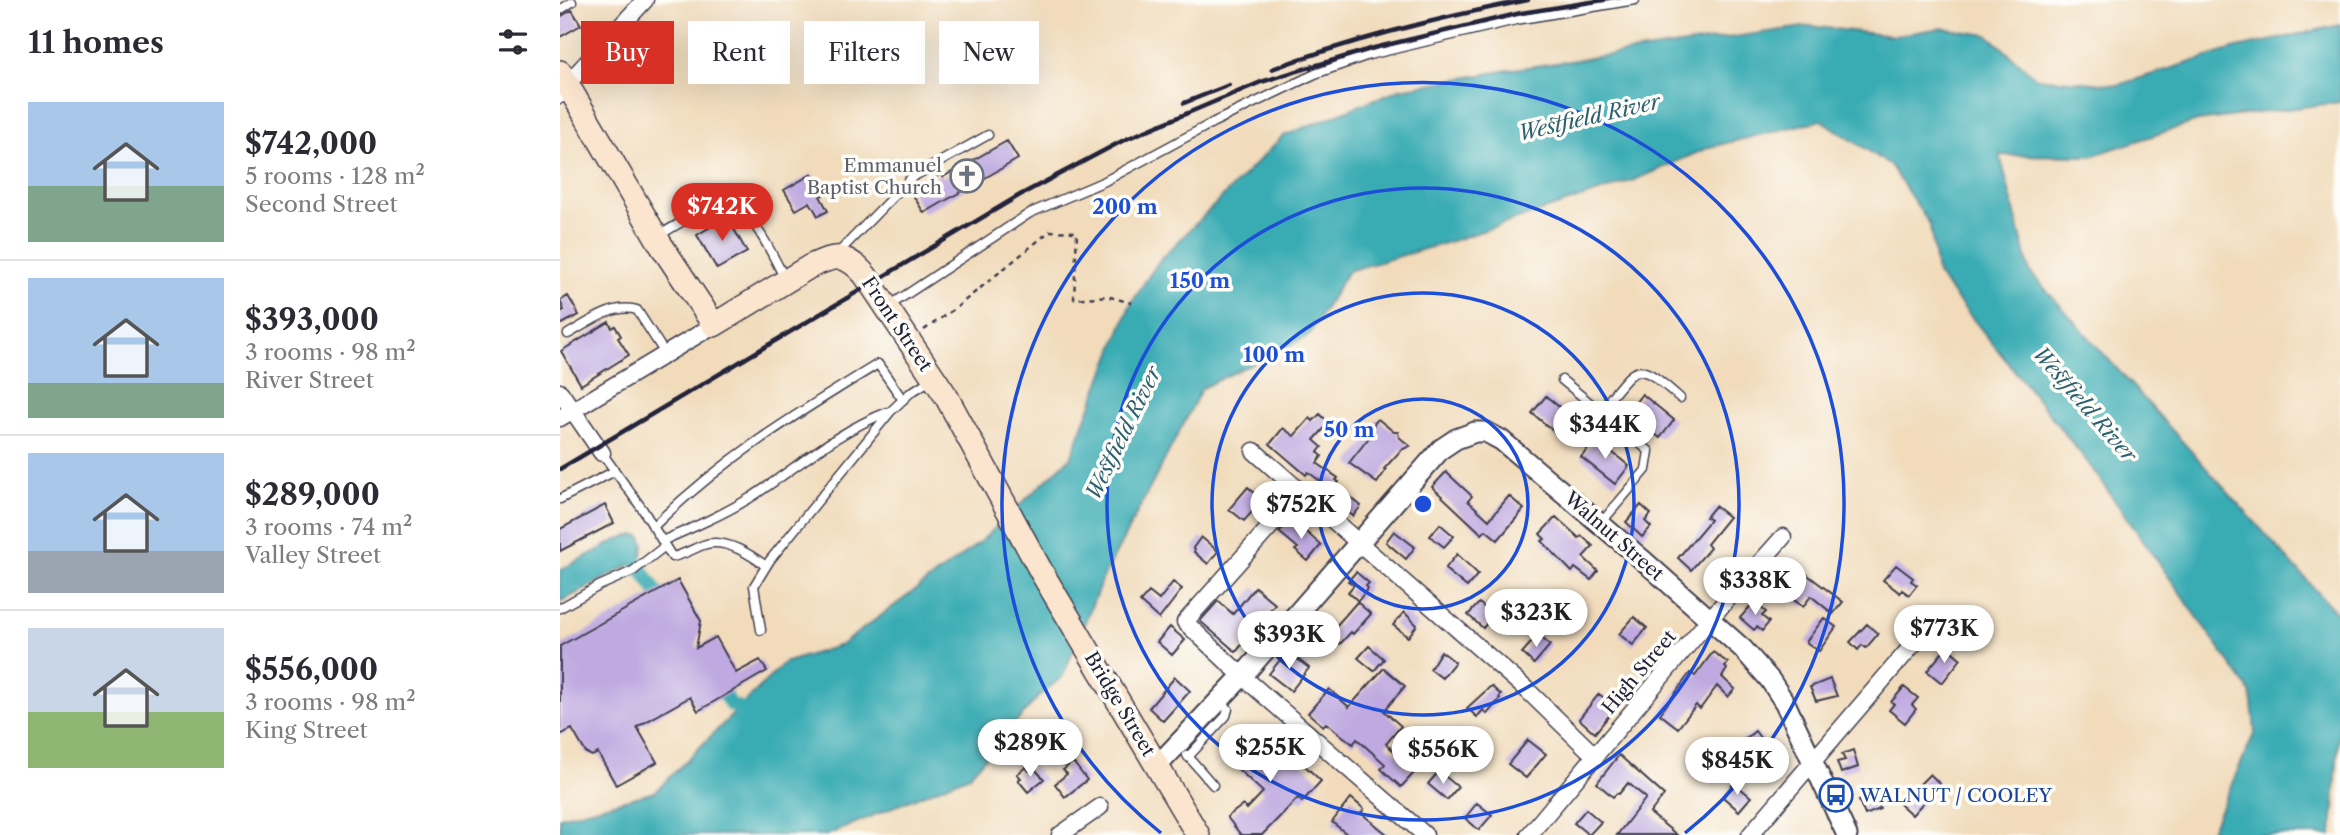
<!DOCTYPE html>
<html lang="en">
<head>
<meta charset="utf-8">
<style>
	:root { --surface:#fff; --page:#f7f7f7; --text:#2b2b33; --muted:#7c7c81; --line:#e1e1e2; --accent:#d93025 }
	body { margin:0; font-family:"Libre Caslon Text",serif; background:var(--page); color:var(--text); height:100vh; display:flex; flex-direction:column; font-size:26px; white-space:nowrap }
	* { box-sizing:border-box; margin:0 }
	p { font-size:23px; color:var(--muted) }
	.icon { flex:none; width:38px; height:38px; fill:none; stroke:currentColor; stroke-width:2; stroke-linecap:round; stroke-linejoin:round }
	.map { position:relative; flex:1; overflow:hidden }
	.details { display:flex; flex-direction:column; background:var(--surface); width:560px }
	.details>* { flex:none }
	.guide { position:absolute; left:21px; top:21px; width:665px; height:63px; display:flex; gap:14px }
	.price { position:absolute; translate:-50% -60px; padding:0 16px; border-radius:24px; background:#fff; color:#222; font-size:23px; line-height:46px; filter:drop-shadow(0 2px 4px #0008) }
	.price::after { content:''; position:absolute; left:50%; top:42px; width:21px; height:16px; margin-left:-10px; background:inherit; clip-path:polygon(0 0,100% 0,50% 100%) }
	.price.active { background:var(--accent); color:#fff }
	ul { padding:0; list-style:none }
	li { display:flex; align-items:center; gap:21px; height:175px; padding:0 28px }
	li+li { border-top:2px solid var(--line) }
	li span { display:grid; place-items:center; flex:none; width:196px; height:140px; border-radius:0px; color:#555 }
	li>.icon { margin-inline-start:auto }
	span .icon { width:84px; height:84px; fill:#fffc; stroke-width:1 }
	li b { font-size:30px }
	h2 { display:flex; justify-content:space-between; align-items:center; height:84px; padding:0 28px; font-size:30px }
	.pill { padding:0 24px; border-radius:0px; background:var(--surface); box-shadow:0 7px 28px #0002; font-size:24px; line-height:63px }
	.pill.active { background:var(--accent); color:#fff }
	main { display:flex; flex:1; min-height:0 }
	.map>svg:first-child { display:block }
	.water { fill:#39abb3; stroke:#2e6677; stroke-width:2 }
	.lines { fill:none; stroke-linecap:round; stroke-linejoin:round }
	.canal { stroke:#39abb3; stroke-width:14 }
	.building { fill:#bea9e0 }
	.service-casing { stroke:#413e4e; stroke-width:11 }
	.minor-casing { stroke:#413e4e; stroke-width:19 }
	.tertiary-casing { stroke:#413e4e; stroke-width:23 }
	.secondary-casing { stroke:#413e4e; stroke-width:26 }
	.path { stroke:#413e4e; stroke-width:2.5; stroke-dasharray:5 5; stroke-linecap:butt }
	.service { stroke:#fff; stroke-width:8 }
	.minor { stroke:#fff; stroke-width:16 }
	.tertiary { stroke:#fff; stroke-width:19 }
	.secondary { stroke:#fbe5cf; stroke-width:23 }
	.rail { stroke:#22223b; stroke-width:4.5 }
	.ring { fill:none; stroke:#1d4ed8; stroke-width:3.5 }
	.labels { text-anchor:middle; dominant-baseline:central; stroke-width:7; stroke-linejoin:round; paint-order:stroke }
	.worship-label { font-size:19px; fill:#5b616d; stroke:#fdfcf7; text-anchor:end }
	.street-label { font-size:19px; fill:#22223b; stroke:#fdfcf7 }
	.transit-label { font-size:19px; fill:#164399; stroke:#fdfcf7; text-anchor:start }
	.water-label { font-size:21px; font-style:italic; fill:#2c6071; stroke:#fdfcf7 }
	.centre { fill:#1d4ed8; stroke:#fdfcf7; stroke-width:3.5 }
	.ring-label { font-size:21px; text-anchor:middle; font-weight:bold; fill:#1d4ed8; stroke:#fdfcf7; stroke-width:7; stroke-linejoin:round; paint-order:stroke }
</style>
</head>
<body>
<main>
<section class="details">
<h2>11 homes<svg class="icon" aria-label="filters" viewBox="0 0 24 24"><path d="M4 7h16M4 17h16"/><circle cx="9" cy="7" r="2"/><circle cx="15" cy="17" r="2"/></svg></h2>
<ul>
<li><span style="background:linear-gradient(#a9c7e8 60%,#7fa58c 0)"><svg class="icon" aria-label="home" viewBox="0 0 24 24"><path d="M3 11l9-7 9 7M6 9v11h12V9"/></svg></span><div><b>$742,000</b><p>5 rooms · 128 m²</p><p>Second Street</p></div></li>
<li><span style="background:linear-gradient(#a9c7e8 75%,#7fa58c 0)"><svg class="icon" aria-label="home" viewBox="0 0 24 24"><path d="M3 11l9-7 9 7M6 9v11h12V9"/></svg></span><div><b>$393,000</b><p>3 rooms · 98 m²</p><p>River Street</p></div></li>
<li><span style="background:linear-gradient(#a9c7e8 70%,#9aa5b1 0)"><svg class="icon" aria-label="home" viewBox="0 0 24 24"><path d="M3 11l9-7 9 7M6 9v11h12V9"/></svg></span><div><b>$289,000</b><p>3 rooms · 74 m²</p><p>Valley Street</p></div></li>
<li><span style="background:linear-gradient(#c9d6e8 60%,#8fb573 0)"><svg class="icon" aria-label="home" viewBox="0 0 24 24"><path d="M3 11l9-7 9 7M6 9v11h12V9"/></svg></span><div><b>$556,000</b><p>3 rooms · 98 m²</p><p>King Street</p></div></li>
</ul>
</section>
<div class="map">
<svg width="1780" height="835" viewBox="0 0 1780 835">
	<rect width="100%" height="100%" fill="#fdfcf7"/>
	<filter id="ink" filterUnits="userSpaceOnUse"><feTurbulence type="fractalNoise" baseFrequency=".0143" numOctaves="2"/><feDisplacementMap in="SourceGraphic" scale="14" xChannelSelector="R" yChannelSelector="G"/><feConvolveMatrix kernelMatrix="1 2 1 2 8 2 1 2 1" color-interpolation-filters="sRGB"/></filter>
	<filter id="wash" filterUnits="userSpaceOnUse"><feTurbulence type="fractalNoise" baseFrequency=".00686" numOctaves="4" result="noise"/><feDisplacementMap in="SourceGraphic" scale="28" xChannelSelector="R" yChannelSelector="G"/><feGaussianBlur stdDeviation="1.57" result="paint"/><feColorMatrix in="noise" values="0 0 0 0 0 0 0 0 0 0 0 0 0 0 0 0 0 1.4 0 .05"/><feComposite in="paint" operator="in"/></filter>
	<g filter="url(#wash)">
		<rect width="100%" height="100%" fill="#f1dbbb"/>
		<path class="water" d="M1780,25V102L1638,121L1531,156L1440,155L1470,272L1780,617V715L1772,835H1649L1695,732L1691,693L1526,460L1377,274L1370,225L1330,165L1261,120L1150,147L1074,180L892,241L788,271L748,336L642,388L542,580L503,676L479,696L410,775L267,835H0V817L95,792L224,663L281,645L419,543L511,457L571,303L599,261L723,136L840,89L954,69L1250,26L1333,36L1381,28L1428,35L1476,78L1558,85L1673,49Z
			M74,535L81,536L84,545L81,559L0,602V570L59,539Z"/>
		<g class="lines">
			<path class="canal" d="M69,555L76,561L106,606
				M156,682L171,705L196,713"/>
		</g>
		<g id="blocks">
			<path class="building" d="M12,10L21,25L0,37V17Z
				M447,141L458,159L364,213L351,192L381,174L383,177Z
				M252,174L263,195L260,196L268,211L258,216L250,202L236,210L224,190Z
				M167,217L187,252L157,269L137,235Z
				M8,296L19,315L0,325V312L4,310L0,301Z
				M49,322L52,328L55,326L61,336L58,338L69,355L21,385L1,351Z
				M1082,394L1114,420L1100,438L1068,412Z
				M986,396L1017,422L1003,439L972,413Z
				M760,414L769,423L754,440L762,447L758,452L762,456L757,463L778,478L776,480L779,482L772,490L748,472L746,475L710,444L723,428L734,436L750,418L753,421Z
				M818,419L834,432H838L839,437L850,446L841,450L824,469L826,470L817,483L789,463L811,435L807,432Z
				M1036,439L1069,466L1055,484L1021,457Z
				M886,472L912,496L908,501L929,520L949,496L964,509L938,540L926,530L922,534L872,487Z
				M688,487L699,497L700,503L684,521L669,509Z
				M782,490L801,506L793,516L774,502Z
				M45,505L54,523L0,551V529Z
				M1081,505L1091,514L1085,521L1091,527L1082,537L1066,522Z
				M1155,506L1169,517L1147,544L1150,548L1131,570L1118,558L1150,520L1146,517Z
				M996,517L1019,538L1022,536L1033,546L1023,557L1038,571L1031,580L1015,568L1012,572L982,541L985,539L980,534Z
				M728,523L742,534L745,531L761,545L748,561L735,550L738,548L719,532Z
				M880,524L894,536L884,547L870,536Z
				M834,531L855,547L846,559L826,542Z
				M641,537L658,551L648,564L634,552L635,550L633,548Z
				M897,554L918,574L907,587L885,569Z
				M1336,565L1353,578L1351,581L1357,585L1349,595L1342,590L1340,593L1323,580Z
				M796,572L809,583L806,586L808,588L798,601L788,592L794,585L788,581Z
				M1245,573L1283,602L1273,614L1251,596L1243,607L1228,595Z
				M118,580L141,621L136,648L156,637L176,673L200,660L207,671L138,711L130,697L77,727L97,762L56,785L38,753L32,756L26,753L12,729L0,735V646Z
				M613,582L622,589L599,619L580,602L589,592L599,600Z
				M695,587L715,604L676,652L640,621L658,601L673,614Z
				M797,602L811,614L793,634L791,632L780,644L769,634Z
				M1194,602L1206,612L1202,616L1209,622L1202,631L1197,627L1194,630L1180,618Z
				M919,603L934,615L923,628L908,615Z
				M844,612L857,625L848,637L833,625Z
				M1074,617L1087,628L1073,645L1059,634Z
				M1264,618L1276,627L1259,651L1246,642Z
				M1307,624L1318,634L1306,648L1302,645L1298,650L1290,642Z
				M610,627L625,640L612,655L597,642Z
				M978,635L990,645L974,664L962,653Z
				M809,646L824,659L814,671L798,658Z
				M1387,647L1401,659L1382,683L1367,671Z
				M727,651L749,668L731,691L709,674Z
				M881,651L895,662L882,678L870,669Z
				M1153,652L1168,663L1165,667L1167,669L1162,677L1175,689L1168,697L1157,686L1140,709L1136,705L1118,728L1100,714L1130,673L1135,676Z
				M824,668L845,686L824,711L841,726L826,744L846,762L844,764L854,773L841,787L821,769L825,764L797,739L793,744L766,723L763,726L748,713L769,689L789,707Z
				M615,677L630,691L603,721L589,708Z
				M1270,679L1277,696L1256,701L1250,687Z
				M931,686L941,695L939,698L940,699L927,714L923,710L917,717L907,708Z
				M1344,687L1358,698L1352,705L1356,709L1345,723L1329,710L1334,704L1331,702Z
				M1039,694L1056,707L1035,733L1019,719Z
				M1195,731L1207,747L1203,749L1209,756L1197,765L1180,743Z
				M691,733L714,752L723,741L745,759L742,763L761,781L742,802L738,798L702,835H681L667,817L683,805L687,809L703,792L668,760Z
				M968,740L986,754L966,778L948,764Z
				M1293,750L1298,767L1281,773L1277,762L1285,760L1282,754Z
				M1059,755L1104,795L1090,813L1117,835H1057L1086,798L1068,783L1059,794L1057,793L1053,797L1037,783Z
				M513,762L527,780L505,797L495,784L507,774L503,770Z
				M466,767L469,771L473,767L484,779L468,792L458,780L461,778L457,774Z
				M879,771L898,787L887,800L868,784Z
				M1370,774L1380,784L1352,815L1340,804Z
				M1174,783L1191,797L1179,811L1163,797Z
				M1315,794L1320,809L1305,815L1299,801Z
				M791,798L804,809L801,813L828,835H788L772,822Z
				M917,803L932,815L919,830L905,818Z
				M1026,809L1041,822L1029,835L1014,823Z"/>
		</g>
	</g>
	<g filter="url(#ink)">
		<use href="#blocks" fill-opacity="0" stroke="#413e4e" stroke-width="2"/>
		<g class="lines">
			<defs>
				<path id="service" d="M0,10L12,2
					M99,235C115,227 147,204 164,205C192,205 213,257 225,279
					M278,253L351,178L428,135
					M329,306L470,213L545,181L654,122L755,74L809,55L956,20L1075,0
					M8,334C28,323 53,303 77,310L106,355
					M1002,380L1089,451L1086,470L1040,524
					M1040,411C1078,366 1073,356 1120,398
					M42,453L83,510L112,557C123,555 133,549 143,545C164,537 190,554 206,566
					M0,499L55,471
					M93,527C162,459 236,414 318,364L343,400
					M102,541C132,528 162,515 190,498C235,469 277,431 328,412
					M0,608L39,586L73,571L105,546
					M201,630L194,586L210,560L331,411L350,393L372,379
					M627,755L653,785
					M628,757L666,716L668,709L661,700"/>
				<path id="minor" d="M0,95L7,84L85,0
					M0,392L42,453
					M0,418L154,325
					M694,451L967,690L1036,757
					M741,492L625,622L682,676L865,835
					M500,835L540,807
					M969,835L1148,621L1223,537
					M1190,835L1374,620"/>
				<path id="tertiary" d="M597,766L686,672L881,449L896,439L915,432H926L941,440L1084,561L1183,649L1210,680L1225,703L1287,835"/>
				<path id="secondary" d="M0,72L101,245L154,325L249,267C275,255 285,252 305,275L386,396L482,573L638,835"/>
			</defs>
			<use href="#service" class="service-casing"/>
			<use href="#minor" class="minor-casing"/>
			<use href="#tertiary" class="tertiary-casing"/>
			<use href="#secondary" class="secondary-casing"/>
			<path class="path" d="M364,330L397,307L490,231L517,232L514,299L547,296L571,303"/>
			<use href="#service" class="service"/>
			<use href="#minor" class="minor"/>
			<use href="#tertiary" class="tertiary"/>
			<use href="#secondary" class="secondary"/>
			<path class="rail" d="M712,69C795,38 882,17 968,0
				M624,103L669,85
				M0,469L460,195L564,140L701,82L814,48L961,13L1044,0"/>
		</g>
	</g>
	<g class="ring">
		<circle cx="863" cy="504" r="105"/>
		<circle cx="863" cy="504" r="211"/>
		<circle cx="863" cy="504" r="316"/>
		<path d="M601 833A421 421 0 1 1 1125 833"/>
	</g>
	<defs>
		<symbol id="church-ring" viewBox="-11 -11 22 22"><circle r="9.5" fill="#fdfcf7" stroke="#6b7280" stroke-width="1.5"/><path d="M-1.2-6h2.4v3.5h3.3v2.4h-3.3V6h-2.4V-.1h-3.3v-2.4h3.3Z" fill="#6b7280"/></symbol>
		<symbol id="bus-ring" viewBox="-11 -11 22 22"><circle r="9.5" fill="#fdfcf7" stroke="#1a4fb4" stroke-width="1.5"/><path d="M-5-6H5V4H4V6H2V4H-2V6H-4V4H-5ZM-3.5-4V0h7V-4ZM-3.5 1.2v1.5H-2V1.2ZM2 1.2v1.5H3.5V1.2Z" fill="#1a4fb4"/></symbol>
	</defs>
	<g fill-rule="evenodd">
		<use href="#church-ring" x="388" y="157" width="38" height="38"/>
		<use href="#bus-ring" x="1257" y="776" width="38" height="38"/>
	</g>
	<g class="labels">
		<g class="worship-label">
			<text x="382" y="165">Emmanuel<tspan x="382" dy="22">Baptist Church</tspan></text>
		</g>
		<g class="street-label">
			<text transform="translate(337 324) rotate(56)">Front Street</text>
			<text transform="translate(1054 536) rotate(41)">Walnut Street</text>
			<text transform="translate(1079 672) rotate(-50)">High Street</text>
			<text transform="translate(560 704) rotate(59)">Bridge Street</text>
		</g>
		<g class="transit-label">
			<text x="1300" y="795">WALNUT / COOLEY</text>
		</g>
		<g class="water-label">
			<text transform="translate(1029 117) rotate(-13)">Westfield River</text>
			<text transform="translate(1525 404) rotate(49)">Westfield River</text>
			<text transform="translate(563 433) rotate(-64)">Westfield River</text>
		</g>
	</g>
	<circle cx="863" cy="504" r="10" class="centre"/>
	<g class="ring-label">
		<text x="565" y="214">200 m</text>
		<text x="640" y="288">150 m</text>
		<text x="714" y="362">100 m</text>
		<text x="789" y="437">50 m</text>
	</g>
</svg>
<b class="price active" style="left:162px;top:243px">$742K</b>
<b class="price" style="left:1045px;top:461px">$344K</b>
<b class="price" style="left:741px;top:541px">$752K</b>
<b class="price" style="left:1195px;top:617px">$338K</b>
<b class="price" style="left:976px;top:649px">$323K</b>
<b class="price" style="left:1384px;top:665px">$773K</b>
<b class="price" style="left:729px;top:671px">$393K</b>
<b class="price" style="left:470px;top:779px">$289K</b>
<b class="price" style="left:710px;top:784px">$255K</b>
<b class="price" style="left:883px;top:786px">$556K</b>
<b class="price" style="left:1177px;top:797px">$845K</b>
<div class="guide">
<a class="pill active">Buy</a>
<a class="pill">Rent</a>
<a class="pill">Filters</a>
<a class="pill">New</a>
</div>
</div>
</main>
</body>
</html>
